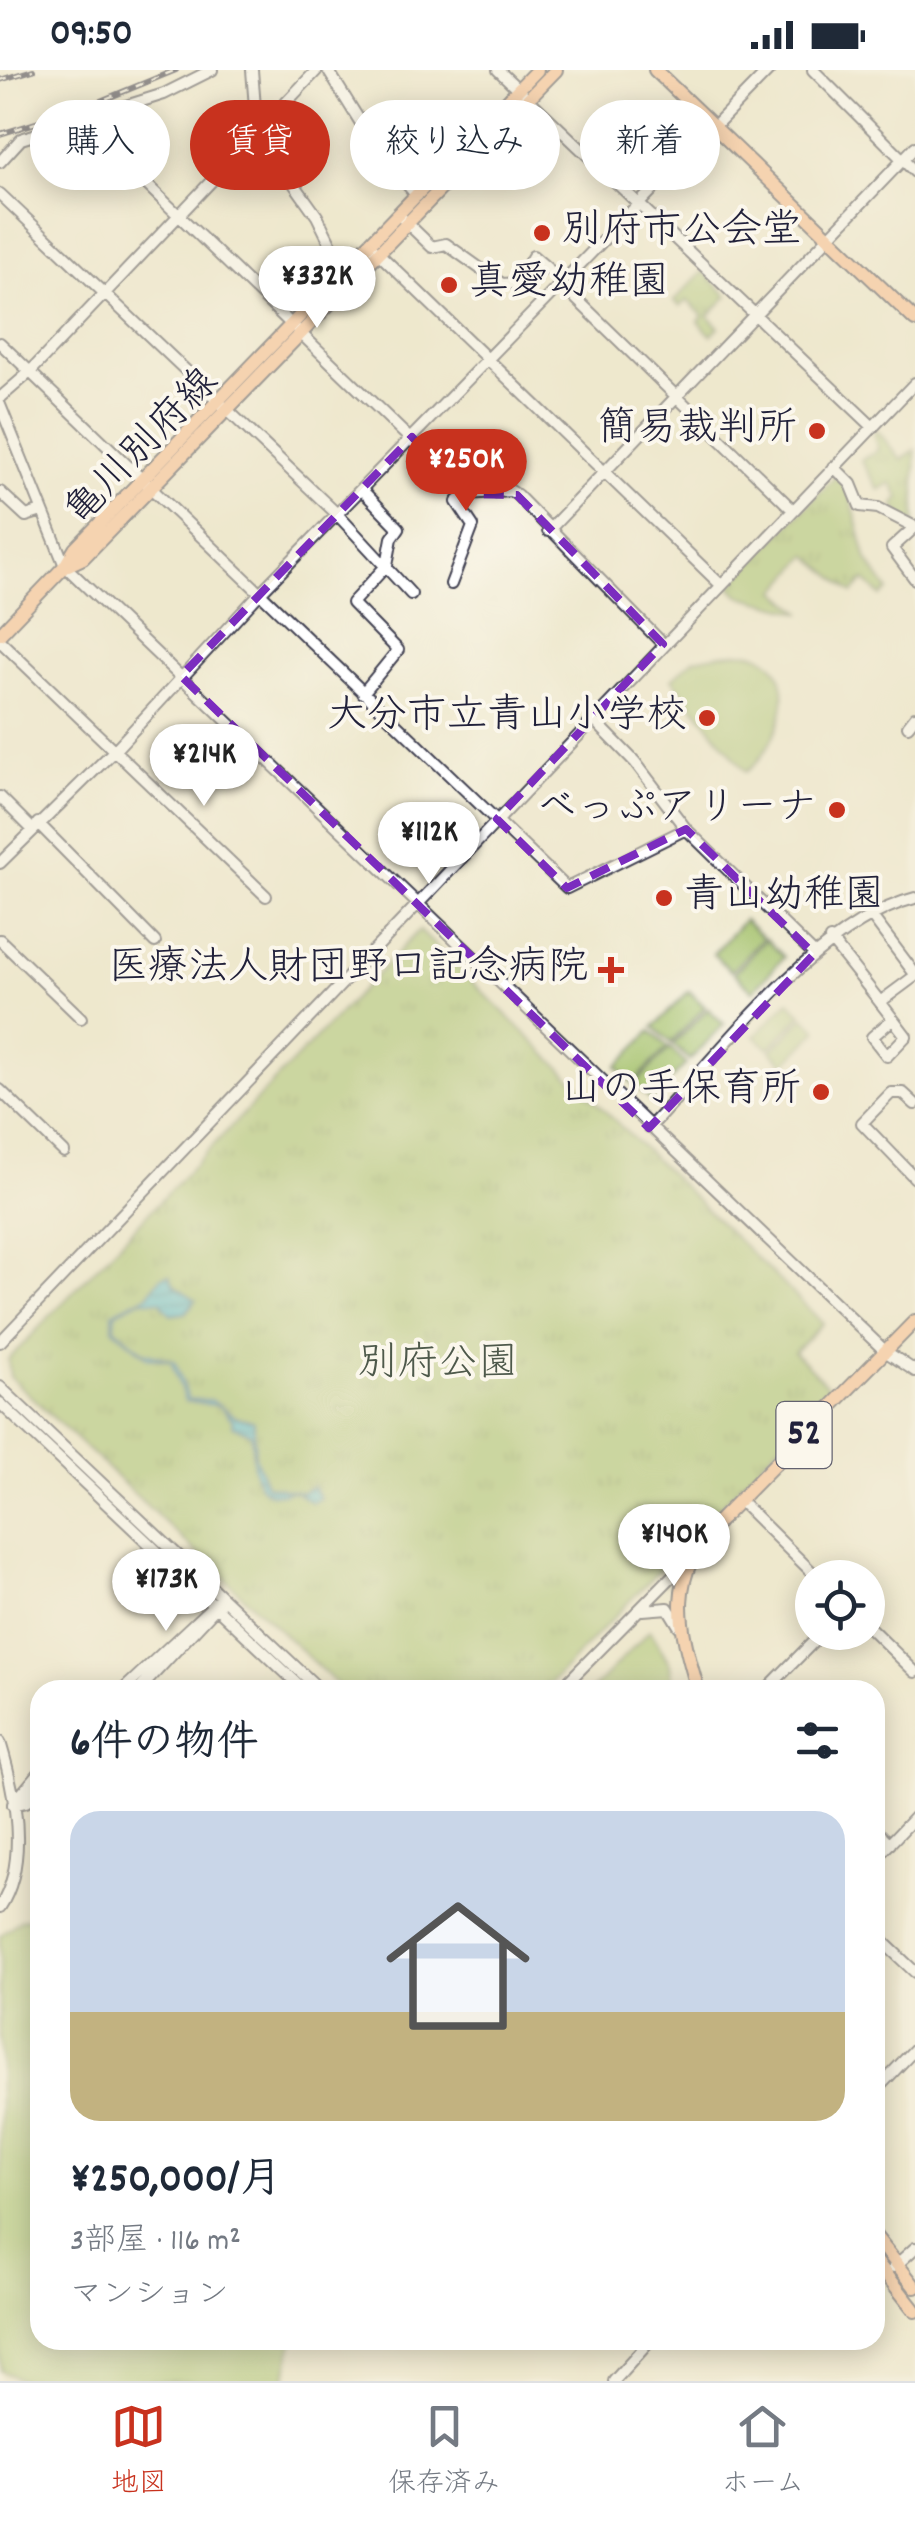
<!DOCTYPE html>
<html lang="ja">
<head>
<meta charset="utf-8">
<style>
	:root { --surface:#fff; --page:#f6f6f7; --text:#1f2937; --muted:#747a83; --line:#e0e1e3; --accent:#c8321e }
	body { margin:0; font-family:Dekko,"Klee One",sans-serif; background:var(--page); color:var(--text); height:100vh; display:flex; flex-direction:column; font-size:38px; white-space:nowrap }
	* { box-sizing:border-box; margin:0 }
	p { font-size:32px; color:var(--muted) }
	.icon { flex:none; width:55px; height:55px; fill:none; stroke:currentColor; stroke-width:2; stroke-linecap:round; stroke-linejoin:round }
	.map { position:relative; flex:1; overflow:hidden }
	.side { position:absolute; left:30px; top:1610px; width:855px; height:670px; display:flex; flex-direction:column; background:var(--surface); border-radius:30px; box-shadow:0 5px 25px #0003 }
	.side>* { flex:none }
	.top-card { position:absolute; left:30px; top:30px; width:855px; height:90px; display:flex; gap:20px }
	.controls { position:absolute; left:795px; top:1490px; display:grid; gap:20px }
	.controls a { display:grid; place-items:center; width:90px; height:90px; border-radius:50%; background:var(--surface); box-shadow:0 5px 25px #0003; font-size:50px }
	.price { position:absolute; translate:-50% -85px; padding:0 22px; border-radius:35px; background:#fff; color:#222; font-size:32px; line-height:65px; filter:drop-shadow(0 2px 5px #0008) }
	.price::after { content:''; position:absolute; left:50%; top:60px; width:30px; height:22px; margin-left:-15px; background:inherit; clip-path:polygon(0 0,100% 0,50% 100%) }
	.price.active { background:var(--accent); color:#fff }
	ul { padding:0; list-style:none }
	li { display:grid; align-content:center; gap:20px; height:530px; padding:0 40px }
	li+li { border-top:2px solid var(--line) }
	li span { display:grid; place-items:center; height:310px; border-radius:30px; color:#555 }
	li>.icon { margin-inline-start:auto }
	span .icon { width:180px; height:180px; fill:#fffc; stroke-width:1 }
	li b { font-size:42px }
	h2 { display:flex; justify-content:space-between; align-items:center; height:120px; padding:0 40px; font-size:42px }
	.tag { padding:0 35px; border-radius:45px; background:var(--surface); box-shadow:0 5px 25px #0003; font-size:35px; line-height:90px }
	.tag.active { background:var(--accent); color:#fff }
	.status { display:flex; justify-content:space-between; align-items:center; height:70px; padding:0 50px; background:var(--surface); direction:ltr }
	.status svg { height:28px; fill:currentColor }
	.dock { display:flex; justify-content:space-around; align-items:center; height:140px; border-top:2px solid var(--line); background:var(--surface); font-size:28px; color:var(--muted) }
	.dock a { display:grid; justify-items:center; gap:5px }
	.dock .active { color:var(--accent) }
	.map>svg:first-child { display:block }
	.park { fill:url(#park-tufts); stroke:#627152; stroke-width:2.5 }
	.garden { fill:#a1c068; stroke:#627152; stroke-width:2.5 }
	.water { fill:url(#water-rules); stroke:#3a6e84; stroke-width:2.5 }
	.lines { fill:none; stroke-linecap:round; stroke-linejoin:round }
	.minor-casing { stroke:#414051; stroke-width:14 }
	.major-casing { stroke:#414051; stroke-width:16 }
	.minor { stroke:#fff; stroke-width:10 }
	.major { stroke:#fcba8d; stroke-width:12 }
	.rail-casing { stroke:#22223b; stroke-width:6 }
	.rail { stroke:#fbf7ec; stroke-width:2.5; stroke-dasharray:8; stroke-linecap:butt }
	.marked { fill:none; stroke:#7b2cbf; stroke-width:8; stroke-dasharray:20 12; stroke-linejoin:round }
	.poi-dot { fill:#c8321e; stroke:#fbf7ec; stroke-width:4 }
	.labels { text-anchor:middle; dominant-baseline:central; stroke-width:8; stroke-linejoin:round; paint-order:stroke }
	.shield { fill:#fbf7ec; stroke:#636270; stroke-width:2.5 }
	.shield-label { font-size:38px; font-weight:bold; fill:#22223b }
	.poi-label { font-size:40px; fill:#22223b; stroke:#fbf7ec; text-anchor:end }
	.street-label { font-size:40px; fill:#22223b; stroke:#fbf7ec }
	.park-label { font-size:40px; fill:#4e594b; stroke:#fbf7ec }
</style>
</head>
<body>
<div class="status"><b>09:50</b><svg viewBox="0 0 49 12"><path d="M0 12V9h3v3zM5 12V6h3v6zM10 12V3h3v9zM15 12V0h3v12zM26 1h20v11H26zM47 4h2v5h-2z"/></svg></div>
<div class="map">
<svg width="915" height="2311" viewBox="0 0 915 2311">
	<defs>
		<pattern id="park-tufts" width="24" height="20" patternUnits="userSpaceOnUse" patternTransform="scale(2.5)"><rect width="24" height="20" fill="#a1c068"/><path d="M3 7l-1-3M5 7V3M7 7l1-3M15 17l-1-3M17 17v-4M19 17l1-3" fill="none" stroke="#839c57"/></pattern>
		<pattern id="water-rules" width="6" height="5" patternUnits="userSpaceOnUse" patternTransform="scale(2.5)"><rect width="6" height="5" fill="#51bace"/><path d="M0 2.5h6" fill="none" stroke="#4397a8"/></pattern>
	</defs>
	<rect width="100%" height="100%" fill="#fbf7ec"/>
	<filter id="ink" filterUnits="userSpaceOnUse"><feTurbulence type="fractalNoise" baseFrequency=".01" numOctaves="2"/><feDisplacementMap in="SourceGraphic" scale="20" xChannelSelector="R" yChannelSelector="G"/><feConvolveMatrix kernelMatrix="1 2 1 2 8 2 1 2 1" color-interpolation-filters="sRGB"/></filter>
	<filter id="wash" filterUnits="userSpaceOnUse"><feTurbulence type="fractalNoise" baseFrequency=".0048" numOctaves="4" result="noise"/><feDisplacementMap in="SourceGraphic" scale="40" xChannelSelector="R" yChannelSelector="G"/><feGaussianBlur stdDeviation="2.25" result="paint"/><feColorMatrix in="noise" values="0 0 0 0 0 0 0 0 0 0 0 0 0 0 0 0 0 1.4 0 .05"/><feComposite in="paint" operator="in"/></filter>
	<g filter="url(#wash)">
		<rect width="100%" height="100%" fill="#eee8cd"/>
		<path class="park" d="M703,201L728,226L708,246L719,257L711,265L698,252L703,246L687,230L680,236L674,231Z
			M877,360L901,390L915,380V454L902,447L894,435L900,428L891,413L879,420L861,390L878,380L873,363Z
			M836,406L848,417L867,490L888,520L881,526L864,510L853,523L808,485L777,521L803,543L740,526L730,516Z
			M419,860L823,1253L794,1282L832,1320L544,1620H343L10,1307L8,1290Z"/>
		<path class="garden" d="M720,584C733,583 749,580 760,585C805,608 777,679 746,702L672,609L694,589Z
			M744,850L763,868L731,901L713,884Z
			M766,869L784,887L753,921L734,903Z
			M689,921L705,937L671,973L654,957Z
			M789,931L802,944L769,978L755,966Z
			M708,939L724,954L690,990L673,975Z
			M804,947L818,960L785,994L771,981Z
			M651,961L668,977L633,1013L617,997Z
			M670,978L686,994L651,1030L635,1014Z
			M650,1560L670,1594L674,1620H592Z
			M40,1845V2270H294L285,2311H24L0,2301V1866L20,1850Z"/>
		<path class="water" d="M169,1205L174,1215L196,1230L185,1243L171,1245L160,1231L142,1230L116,1243L115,1258L144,1282L175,1291L188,1329L211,1330L236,1347L254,1351L255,1386L266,1415L302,1422L313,1416L320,1428L312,1432L294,1421C286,1421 278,1426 270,1423C250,1417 253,1380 251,1363L233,1356L232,1349L219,1336L185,1331L171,1291L147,1287L113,1259V1242L148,1225L161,1207Z"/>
	</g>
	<g filter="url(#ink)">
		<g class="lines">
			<defs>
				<path id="minor" d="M252,0L257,62L317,146L344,201
					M328,0L377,79L417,126
					M498,0L873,357
					M813,0L915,102
					M81,51L467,424L511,421L517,425L663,574
					M377,79L424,39L464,77
					M0,92L21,69L164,24L212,0
					M0,124L338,445L411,524
					M403,149L432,177L446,174L502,214L517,213L533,186L562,211
					M374,179L721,515
					M560,213L793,440
					M0,273L567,818L686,759
					M0,328L30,302L317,0
					M0,335L65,496L885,1281L915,1301
					M834,397L851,414L860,436L878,438L915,457
					M362,420L399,458L392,468L387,495L352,533L398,580L363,623
					M0,422L26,446L42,441
					M915,457L892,478L915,509
					M548,461L915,77
					M451,514L473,456L457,432L467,424
					M0,571L266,826
					M593,649L635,692L686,759L814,884
					M908,656L915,647
					M0,727L32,759
					M38,753L155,872
					M0,793L114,681L261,522L769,0
					M870,844L915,904
					M830,869C856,901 881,933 906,966L887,986L872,967L893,949
					M0,870L81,948
					M880,932L915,906
					M0,1020L64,1082
					M915,1034L903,1023H891L862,1053L915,1108
					M649,1058C721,983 815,854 915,828
					M0,1272L915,313
					M0,1317L320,1620
					M0,1333L304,1620
					M740,1431L818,1508
					M643,1540L668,1538L679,1556
					M868,1556L915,1602
					M123,1620L218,1531
					M139,1620L220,1533
					M560,1620L691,1487
					M766,1620L823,1562
					M0,1672C15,1721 29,1792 0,1837
					M13,1734L40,1702
					M13,1735L26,1732L40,1718
					M875,1759L890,1774
					M875,1789L915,1747
					M875,1864L915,1902
					M875,2021L915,1979
					M894,2197L915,2178
					M614,2311L651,2270"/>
				<path id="major" d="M655,0L915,250
					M68,495L83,488L556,0
					M0,564L65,496L75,479L537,0
					M698,1620C678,1552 666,1508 719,1451L915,1251
					M875,2166L915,2217
					M875,2190L915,2241"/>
			</defs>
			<use href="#minor" class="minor-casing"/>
			<use href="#major" class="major-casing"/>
			<use href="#minor" class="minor"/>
			<use href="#major" class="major"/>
			<defs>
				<path id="rail" d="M0,10L33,0
					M0,64L81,39L176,0"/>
			</defs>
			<use href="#rail" class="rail-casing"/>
			<use href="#rail" class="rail"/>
		</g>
	</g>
	<path d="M0 0H915V2311H0ZM412,367L467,424L517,425L663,574L497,749L567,818L686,759L814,884L649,1058L181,606Z" fill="#eee8cd" fill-opacity=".55" fill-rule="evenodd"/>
	<path class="marked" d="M412,367L467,424L517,425L663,574L497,749L567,818L686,759L814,884L649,1058L181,606Z"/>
	<g class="poi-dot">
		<circle cx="542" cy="163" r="10"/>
		<circle cx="449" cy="215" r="10"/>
		<circle cx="817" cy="361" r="10"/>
		<circle cx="707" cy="648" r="10"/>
		<circle cx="837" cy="740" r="10"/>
		<circle cx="664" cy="828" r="10"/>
		<path d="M606 885h10v10h10v10h-10v10h-10v-10h-10v-10h10z"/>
		<circle cx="821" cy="1022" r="10"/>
	</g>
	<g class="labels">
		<rect class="shield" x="776.5" y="1332" width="55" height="66" rx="8"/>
		<g class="shield-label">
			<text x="804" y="1365">52</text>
		</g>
		<g class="poi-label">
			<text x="562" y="163" text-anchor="start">別府市公会堂</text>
			<text x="469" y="215" text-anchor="start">真愛幼稚園</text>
			<text x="797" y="361">簡易裁判所</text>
			<text x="687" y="648">大分市立青山小学校</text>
			<text x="817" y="740">べっぷアリーナ</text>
			<text x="684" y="828" text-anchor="start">青山幼稚園</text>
			<text x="588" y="900">医療法人財団野口記念病院</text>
			<text x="801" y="1022">山の手保育所</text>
		</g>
		<g class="street-label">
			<text transform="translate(144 379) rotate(-46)">亀川別府線</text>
		</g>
		<g class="park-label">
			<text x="438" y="1296">別府公園</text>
		</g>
	</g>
</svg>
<div class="controls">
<a><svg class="icon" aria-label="locate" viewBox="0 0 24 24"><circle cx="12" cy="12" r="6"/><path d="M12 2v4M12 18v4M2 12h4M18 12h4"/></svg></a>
</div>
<b class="price" style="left:317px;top:261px">¥332K</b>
<b class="price active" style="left:466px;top:444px">¥250K</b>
<b class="price" style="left:204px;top:739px">¥214K</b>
<b class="price" style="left:429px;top:817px">¥112K</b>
<b class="price" style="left:674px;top:1519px">¥140K</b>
<b class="price" style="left:166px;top:1564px">¥173K</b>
<div class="top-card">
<a class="tag">購入</a>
<a class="tag active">賃貸</a>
<a class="tag">絞り込み</a>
<a class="tag">新着</a>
</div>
<section class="side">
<h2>6件の物件<svg class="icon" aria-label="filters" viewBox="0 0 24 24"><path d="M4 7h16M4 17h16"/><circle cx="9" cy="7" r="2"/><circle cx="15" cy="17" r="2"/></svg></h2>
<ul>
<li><span style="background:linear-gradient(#c9d6e8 65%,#c2b280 0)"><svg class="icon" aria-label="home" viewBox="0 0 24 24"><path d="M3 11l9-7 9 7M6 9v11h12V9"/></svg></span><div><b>¥250,000/月</b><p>3部屋 · 116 m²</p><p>マンション</p></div></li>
</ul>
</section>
</div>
<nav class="dock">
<a class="active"><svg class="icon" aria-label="map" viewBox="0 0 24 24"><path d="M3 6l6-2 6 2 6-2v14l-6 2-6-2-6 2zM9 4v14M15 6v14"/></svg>地図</a>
<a><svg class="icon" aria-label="saved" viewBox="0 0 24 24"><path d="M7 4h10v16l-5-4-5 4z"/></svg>保存済み</a>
<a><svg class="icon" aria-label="home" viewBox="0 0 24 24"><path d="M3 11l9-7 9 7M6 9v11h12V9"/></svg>ホーム</a>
</nav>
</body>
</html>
